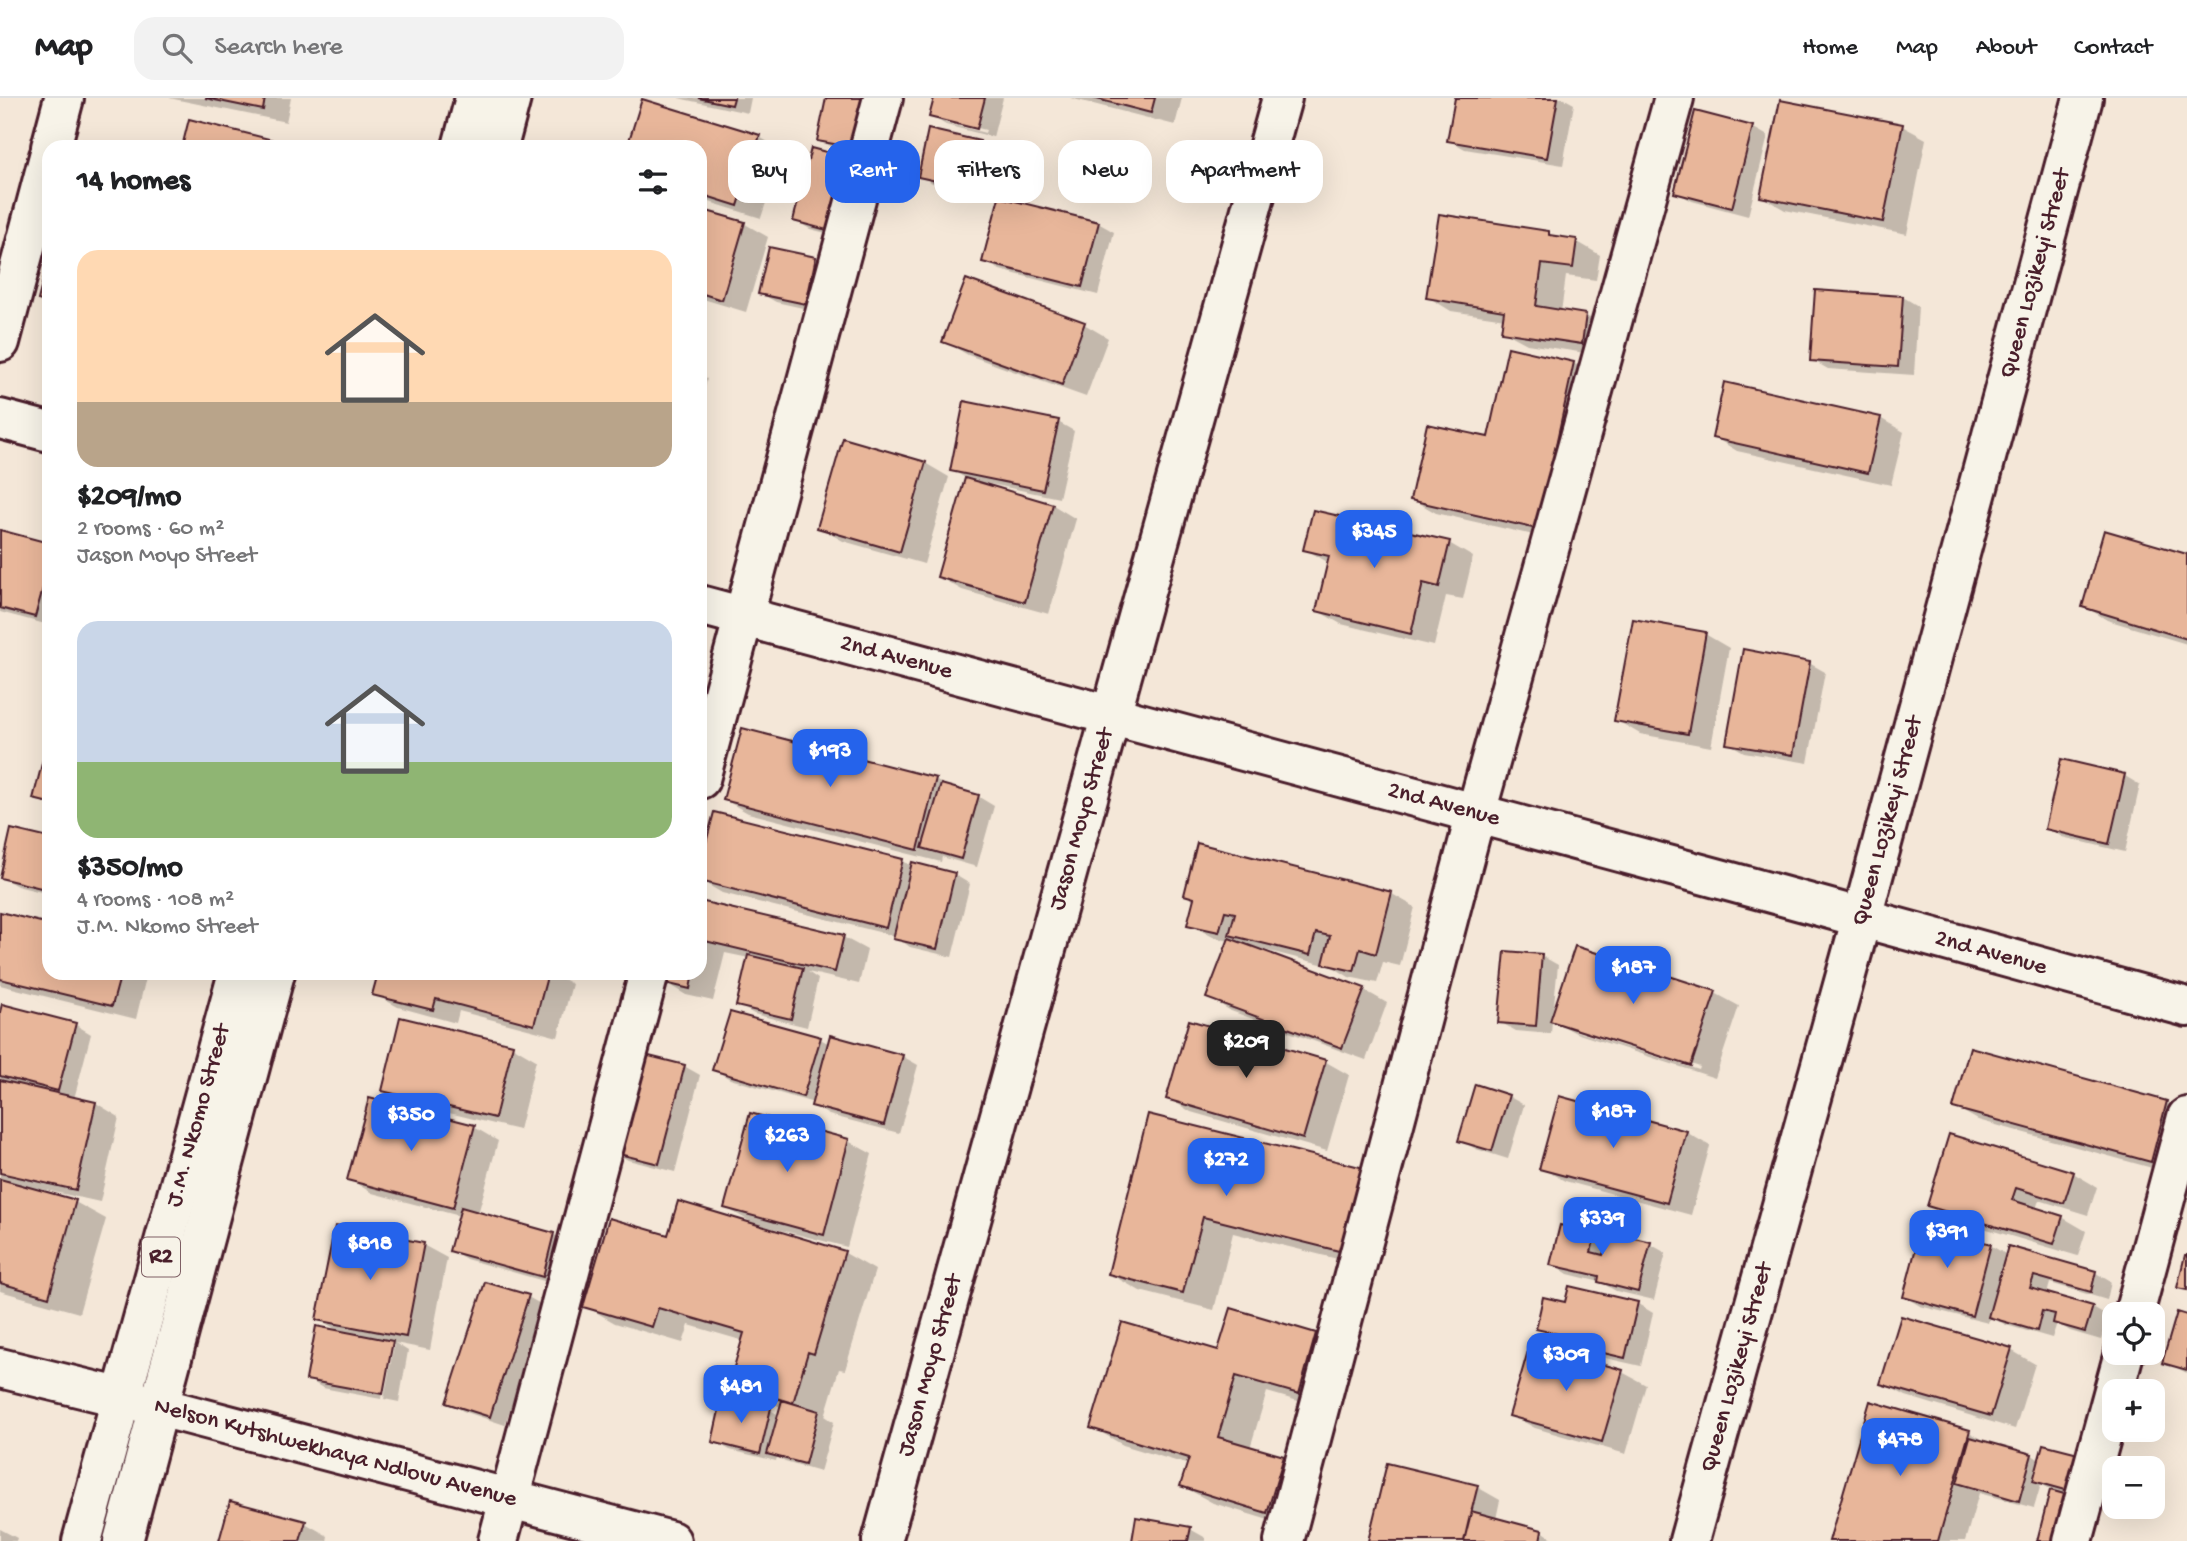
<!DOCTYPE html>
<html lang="en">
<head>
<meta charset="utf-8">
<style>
	:root { --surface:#fff; --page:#f2f2f2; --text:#202124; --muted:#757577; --line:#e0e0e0; --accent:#2563eb }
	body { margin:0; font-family:"Gochi Hand",sans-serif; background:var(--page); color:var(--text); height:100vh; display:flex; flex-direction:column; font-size:26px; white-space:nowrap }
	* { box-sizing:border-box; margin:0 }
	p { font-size:23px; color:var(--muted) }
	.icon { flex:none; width:38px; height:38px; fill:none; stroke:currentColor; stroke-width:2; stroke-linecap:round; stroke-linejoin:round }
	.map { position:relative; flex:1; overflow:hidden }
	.details { position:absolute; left:42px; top:42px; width:665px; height:840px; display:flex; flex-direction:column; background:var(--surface); border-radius:21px; box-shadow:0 7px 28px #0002 }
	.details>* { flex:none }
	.hud { position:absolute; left:728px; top:42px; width:665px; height:63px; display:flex; gap:14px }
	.tools { position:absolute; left:2102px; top:1204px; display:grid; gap:14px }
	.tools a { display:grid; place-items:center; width:63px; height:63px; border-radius:14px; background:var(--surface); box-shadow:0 7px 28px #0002; font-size:35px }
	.price { position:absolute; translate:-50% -60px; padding:0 16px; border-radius:14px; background:var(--accent); color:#fff; font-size:23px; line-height:46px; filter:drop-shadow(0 2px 4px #0008) }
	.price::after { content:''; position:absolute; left:50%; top:42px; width:21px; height:16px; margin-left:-10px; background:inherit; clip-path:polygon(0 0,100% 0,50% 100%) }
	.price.active { background:#222; color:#fff }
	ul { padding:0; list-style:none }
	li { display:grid; align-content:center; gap:14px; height:371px; padding:0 35px }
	li span { display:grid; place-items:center; height:217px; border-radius:21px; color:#555 }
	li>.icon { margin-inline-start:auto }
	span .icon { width:126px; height:126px; fill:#fffc; stroke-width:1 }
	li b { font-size:30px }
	h2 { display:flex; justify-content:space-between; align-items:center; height:84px; padding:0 35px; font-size:30px }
	.pill { padding:0 24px; border-radius:21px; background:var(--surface); box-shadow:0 7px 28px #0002; font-size:24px; line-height:63px }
	.pill.active { background:var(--accent); color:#fff }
	header { display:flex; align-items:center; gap:42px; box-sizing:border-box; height:98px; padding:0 35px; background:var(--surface); border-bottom:2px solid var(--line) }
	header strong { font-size:33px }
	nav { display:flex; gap:38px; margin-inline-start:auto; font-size:24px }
	.search { width:490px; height:63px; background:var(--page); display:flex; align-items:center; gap:18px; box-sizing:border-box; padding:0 24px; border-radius:21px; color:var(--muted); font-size:26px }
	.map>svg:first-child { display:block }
	.shadow { fill:#0003; fill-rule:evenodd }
	.building { fill:#e8b69a; stroke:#4a1f2b; stroke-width:2 }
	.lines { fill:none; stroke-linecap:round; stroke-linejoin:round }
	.minor-casing { stroke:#4a1f2b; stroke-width:44 }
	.highway-casing { stroke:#4a1f2b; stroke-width:44 }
	.minor { stroke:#f7f3e8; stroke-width:38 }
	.highway { stroke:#f7f3e8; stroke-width:38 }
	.labels { text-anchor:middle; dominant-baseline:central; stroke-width:7; stroke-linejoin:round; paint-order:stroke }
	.shield { fill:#f7f3e8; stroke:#7e5f64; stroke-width:2 }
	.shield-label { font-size:23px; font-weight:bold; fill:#4a1f2b }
	.street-label { font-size:24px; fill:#4a1f2b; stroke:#f7f3e8 }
</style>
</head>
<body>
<header>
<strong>Map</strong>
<div class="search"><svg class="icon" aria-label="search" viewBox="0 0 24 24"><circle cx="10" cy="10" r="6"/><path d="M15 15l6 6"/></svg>Search here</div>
<nav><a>Home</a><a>Map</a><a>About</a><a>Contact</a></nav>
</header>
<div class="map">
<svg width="2187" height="1443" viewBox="0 0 2187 1443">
	<rect width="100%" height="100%" fill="#f4e7d8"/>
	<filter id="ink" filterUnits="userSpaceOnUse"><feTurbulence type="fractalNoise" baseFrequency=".0143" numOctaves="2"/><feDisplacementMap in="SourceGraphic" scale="14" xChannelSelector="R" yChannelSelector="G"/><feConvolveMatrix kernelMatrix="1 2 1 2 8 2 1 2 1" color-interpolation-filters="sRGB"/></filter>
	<g filter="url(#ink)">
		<path class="shadow" d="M169,0H291L286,24Z
			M678,0H751L748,15Z
			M828,0L871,58L835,51L819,42Z
			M935,0H1003L993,39L946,27L931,18ZM945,22L986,32L985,35L945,25Z
			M1070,0H1182L1175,27Z
			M1457,0H1563L1574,6L1563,67L1465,51L1449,42Z
			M1902,28L1926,41L1907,136L1785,112L1762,99Z
			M1752,29L1768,38L1748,118L1692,103L1676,94Z
			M759,39L783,52L761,120L700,101V49H629Z
			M979,44L995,53L985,98L936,87L920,78Z
			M845,61L860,70L842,139L810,131L795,122Z
			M700,113L745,126L768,139L746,214L700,200Z
			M1098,125L1114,134L1098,197L1000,172L984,163Z
			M1549,135L1558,140L1576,143L1600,157L1596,182L1566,178L1561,214L1586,218L1609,231L1605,258L1527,246L1503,233L1505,221L1451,213L1428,199Z
			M816,161L831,170L821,214L776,204L760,195Z
			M1903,199L1918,208L1914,277L1828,271L1812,262Z
			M1084,226L1108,240L1086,299L968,257L944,243Z
			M1573,265L1597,279L1589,374L1573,446L1436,415L1412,401L1489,342Z
			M700,277L707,281L700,308Z
			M1880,320L1904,334L1891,387L1737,353L1714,339Z
			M1058,324L1074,333L1059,400L986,385L985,388L1053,407L1076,421L1049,516L962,492L939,479L967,381L952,372Z
			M925,365L949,379L924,466L843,443L820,430Z
			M0,434L49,446V527L0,514Z
			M1449,445L1473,459L1463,501L1446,498L1434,548L1341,526L1318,513L1329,465L1305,451Z
			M2187,458V546L2107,522L2084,508Z
			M1705,536L1729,550L1711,649L1640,636L1616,622Z
			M1809,565L1825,574L1808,665L1744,654L1728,645Z
			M2063,663L2125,678L2140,687L2125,754L2062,739L2047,730Z
			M935,682L951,691L979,699L994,708L977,769L942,759L941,764L748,715L725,702Z
			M716,716L903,763L913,769L955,777L970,786L952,859L910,849L895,838L722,795L700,782Z
			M49,742V796L17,788L1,779Z
			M1199,747L1392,796L1415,809L1400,868L1383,864L1377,885L1349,879L1333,869L1265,852V855L1364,892L1387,905L1366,962L1231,913L1208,899L1229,843L1213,839L1189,826L1196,802L1186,796Z
			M700,805L843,839L867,852L859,886L808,874L818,881L807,929L754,916L738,907L749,860L725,855L713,903L686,897L663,883L664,875H700Z
			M0,816L49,828V875H147L136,921L0,887Z
			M1506,855L1542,858L1558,867L1553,916L1715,895L1739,908L1715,980L1576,935L1552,922L1551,936L1516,933L1500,924ZM1575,929L1700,969L1699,972L1575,933Z
			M380,875H552L572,886L558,939L459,913L456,925L398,909L374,896Z
			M4,908L76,927L91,936L74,1001L96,1005L119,1019L100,1104L41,1091L40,1094L75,1104L106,1121L79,1215L0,1193V984H6L0,981V921Z
			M1190,924L1326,964L1349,977L1327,1053L1191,1014L1168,1000Z
			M820,941L830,946L902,958L918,967L899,1035L829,1017L813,1008L814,1005L730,981L715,972Z
			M512,948L536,962L519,1032L408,1005L384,992Z
			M1971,951L2167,1005L2187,1017L2174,1076L1978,1022L1955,1009Z
			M684,968L700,977L675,1074L628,1062L613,1053Z
			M1508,998L1524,1007L1508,1061L1476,1051L1460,1042Z
			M1150,1018L1368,1073L1398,1090L1378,1171L1233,1135L1214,1212L1140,1193L1110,1176Z
			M474,1029L498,1043L478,1116L554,1137L569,1146L558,1187L466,1161L451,1152L460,1118L372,1095L349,1081Z
			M1686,1034L1710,1048L1691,1117L1565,1083L1541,1070Z
			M848,1043L872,1056L847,1149L753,1125L726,1110Z
			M2073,1075L2097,1089L2088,1117L2039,1102L2036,1111L2062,1119L2086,1133L2078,1158L1953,1121L1929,1107Z
			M679,1105L845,1155L875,1172L845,1272L839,1271L825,1318L834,1324L820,1374L785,1364L777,1359L776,1363L730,1352L714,1343L770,1312L779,1317L782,1309L761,1302L731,1285L744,1243L689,1227L683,1245L615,1225L585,1208L669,1139Z
			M1595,1137L1608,1144L1650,1146L1666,1155L1654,1202L1616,1193L1600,1184L1568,1176L1553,1166Z
			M423,1147L447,1160L430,1252L395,1245L408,1253L399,1304L384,1301L394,1247H391L381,1301L323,1290L307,1281L341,1234L318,1221Z
			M1990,1147L2007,1157L2009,1150L2096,1175L2111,1184L2107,1202L2050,1185L2047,1196L2093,1210L2108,1219L2101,1242L2070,1233L2057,1225L2052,1240L2006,1227L1990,1218L1988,1225L1920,1208L1905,1199Z
			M486,1186L528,1199L544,1208L505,1327L463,1313L448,1304Z
			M1567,1206H1638L1653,1215L1641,1268L1574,1253L1558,1244L1559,1240L1538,1230Z
			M1232,1212L1316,1237L1346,1255L1329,1312L1267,1294L1250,1350L1283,1360L1314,1378L1298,1431L1213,1405L1182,1388L1189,1367L1123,1347L1092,1329L1219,1254Z
			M2187,1219V1275L2165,1264Z
			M2011,1252L2035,1266L2015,1331L1906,1298L1882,1285Z
			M1622,1274L1646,1287L1626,1356L1535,1330L1511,1317Z
			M1969,1334L1991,1346L2032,1357L2040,1362L2090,1360L2039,1443L2052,1392L2041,1386L2034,1410L1979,1395L1965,1443H1831Z
			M1477,1389L1500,1402L1496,1421L1542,1433L1557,1443H1370Z
			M305,1425L328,1438L327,1443H221Z
			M0,1431L17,1440L16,1443H0Z
			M1190,1431L1206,1440V1443H1133Z"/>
		<path class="building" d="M205,0H265L263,12Z
			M698,0H734L732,7Z
			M826,0H866L856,50L817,43Z
			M934,0H985L977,31L929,19Z
			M1093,0H1155L1151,15Z
			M1455,0H1558L1547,60L1447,43Z
			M642,1L760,37L738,108L700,96V49H627Z
			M1780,2L1903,26L1883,124L1760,99Z
			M1695,13L1753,28L1732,110L1674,95Z
			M189,21L301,49H182Z
			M928,31L980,43L969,90L918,79Z
			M811,50L845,59L827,132L793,123Z
			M999,99L1099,124L1082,189L982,164Z
			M700,111L745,124L722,202L700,195Z
			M1439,116L1549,133V137L1577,141L1573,170L1542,166L1536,208L1586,216L1582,246L1501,234L1504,213L1426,200Z
			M769,149L816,159L806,206L758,196Z
			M49,159V205L38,202Z
			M966,181L1085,224L1062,287L942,244Z
			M1815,192L1903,198L1898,269L1810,263Z
			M1508,249L1574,264L1554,356L1567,359L1550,434L1410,402L1427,326L1488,339Z
			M1724,284L1881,319L1868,375L1712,340Z
			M964,303L1059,322L1043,392L950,373Z
			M843,340L926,364L900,454L817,430Z
			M965,380L1053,406L1025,504L937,479Z
			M1313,412L1450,443L1439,489L1423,485L1411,536L1316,513L1329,458L1303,452Z
			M0,432L49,445V468L35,519L0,510Z
			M2104,432L2187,456V541L2082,509Z
			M1633,521L1706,534L1688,636L1614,623Z
			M1743,551L1810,564L1793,657L1726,646Z
			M742,630L936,680L918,752L723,702Z
			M49,638V705L33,701Z
			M2061,661L2125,676L2109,746L2045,731Z
			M941,686L979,697L961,761L922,750Z
			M714,714L903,761L886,830L700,783V768Z
			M11,731L49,740V792L0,780Z
			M1197,745L1392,794L1376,856L1360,851L1354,873L1323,866L1330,838L1316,835L1310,857L1229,837L1235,815L1225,813L1219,834L1187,827L1194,800L1184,797Z
			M912,764L955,775L937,851L893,841Z
			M700,803L844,837L835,874L701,842L700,848Z
			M0,814L49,826V875H121L112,908L0,881Z
			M1229,840L1365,890L1342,950L1206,900Z
			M1575,848L1716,893L1691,968L1550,923Z
			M1505,853L1542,856L1536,928L1498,925Z
			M748,857L803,870L791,921L736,908Z
			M378,875H548L534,927L436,901L433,912L372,897Z
			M663,875H693L690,891L661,884Z
			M2,906L76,925L58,993L0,978V914Z
			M730,914L821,939L803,999L712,972Z
			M400,919L513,946L495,1020L382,993Z
			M1189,922L1326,962L1303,1041L1166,1001Z
			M830,937L903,957L884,1027L811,1008Z
			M1970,949L2167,1003L2151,1064L1953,1010Z
			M637,955L685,967L659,1066L611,1054Z
			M0,982L96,1004L76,1092L0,1075Z
			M1475,986L1509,997L1492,1053L1458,1043Z
			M1559,998L1687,1033L1667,1105L1539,1071Z
			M369,1000L475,1027L453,1110L347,1082Z
			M750,1015L849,1041L824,1137L724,1110Z
			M1148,1016L1368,1071L1347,1155L1203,1119L1183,1195L1108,1176Z
			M1949,1036L2074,1074L2064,1105L2016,1090L2012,1102L2063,1118L2054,1146L1927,1108Z
			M0,1081L76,1102L49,1199L0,1185Z
			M678,1103L845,1153L814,1256L808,1254L793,1305L729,1286L744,1235L658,1210L652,1229L583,1209L609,1120L668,1137Z
			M461,1109L554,1135L543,1179L449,1153Z
			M1560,1127L1596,1135L1591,1154L1603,1157L1609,1134L1651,1144L1638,1194L1598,1184L1599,1178L1550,1167Z
			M1922,1127L1991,1146L1972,1218L1903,1199Z
			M335,1128L424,1145L406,1239L316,1222Z
			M2008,1148L2096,1173L2091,1194L2034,1178L2030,1190L2093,1208L2085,1234L2053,1225L2055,1216L2042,1213L2037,1233L1988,1219Z
			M2185,1157H2187V1192L2177,1190Z
			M485,1184L529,1197L490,1319L446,1305Z
			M1569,1188L1638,1204L1625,1260L1556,1244L1558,1236L1536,1231L1543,1199L1565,1204Z
			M1231,1210L1316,1235L1299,1296L1236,1278L1218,1339L1284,1358L1267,1415L1180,1388L1189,1360L1090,1330L1122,1224L1218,1252Z
			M2177,1214L2187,1217V1272L2162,1265Z
			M1901,1218L2012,1250L1991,1318L1880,1286Z
			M316,1228L393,1243L383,1296L306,1282Z
			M1530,1246L1623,1272L1602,1344L1509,1318Z
			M722,1299L771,1310L760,1356L712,1344Z
			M782,1302L819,1313L805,1366L767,1356Z
			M1870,1303L1970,1332L1938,1443H1829Z
			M1970,1339L2032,1356L2019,1403L1957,1385Z
			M2043,1346L2090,1358L2080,1396L2033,1383Z
			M1387,1365L1478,1387L1464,1443H1368Z
			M2050,1392L2075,1399L2064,1443H2037Z
			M230,1403L306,1423L300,1443H219Z
			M1471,1413L1542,1432L1540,1443H1464Z
			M1136,1419L1191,1429L1188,1443H1132Z"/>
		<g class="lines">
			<defs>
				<g id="minor">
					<path d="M51,49L64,0"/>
					<path d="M0,244L49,58"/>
					<path d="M0,321L49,334"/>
					<path id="s1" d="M700,507L1735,785L2187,909"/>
					<path d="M700,681L883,0"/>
					<path d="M2134,1216L2187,1019"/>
					<path id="s2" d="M0,1270L160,1309L671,1443"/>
					<path d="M498,1443L649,875"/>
					<path id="s3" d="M882,1443L1282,0"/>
					<path d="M1284,1443L1476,715L1674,0"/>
					<path id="s4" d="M1689,1443L1862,819L2083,0"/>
					<path d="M2073,1443L2124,1255"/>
				</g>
				<g id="highway">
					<path d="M462,49L475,0"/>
					<path d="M498,49L511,0"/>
					<path id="s5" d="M82,1443L238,875"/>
					<path d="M123,1443L275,875"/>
				</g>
			</defs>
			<use href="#minor" class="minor-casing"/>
			<use href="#highway" class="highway-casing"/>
			<use href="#minor" class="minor"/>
			<use href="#highway" class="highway"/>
		</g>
	</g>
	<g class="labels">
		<rect class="shield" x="142" y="1139.5" width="38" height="39" rx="5"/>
		<g class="shield-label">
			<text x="161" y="1159">R2</text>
		</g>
		<g class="street-label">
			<text stroke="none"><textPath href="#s4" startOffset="1314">Queen Lozikeyi Street</textPath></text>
			<text stroke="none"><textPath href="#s1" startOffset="203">2nd Avenue</textPath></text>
			<text stroke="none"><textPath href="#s1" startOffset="770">2nd Avenue</textPath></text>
			<text stroke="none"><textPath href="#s3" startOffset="749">Jason Moyo Street</textPath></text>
			<text stroke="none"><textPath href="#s4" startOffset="747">Queen Lozikeyi Street</textPath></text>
			<text stroke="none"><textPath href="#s1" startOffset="1337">2nd Avenue</textPath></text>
			<text stroke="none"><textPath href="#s5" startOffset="441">J.M. Nkomo Street</textPath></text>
			<text stroke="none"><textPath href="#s3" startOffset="182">Jason Moyo Street</textPath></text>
			<text stroke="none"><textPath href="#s4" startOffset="180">Queen Lozikeyi Street</textPath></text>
			<text stroke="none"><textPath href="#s2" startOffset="346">Nelson Kutshwekhaya Ndlovu Avenue</textPath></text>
		</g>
	</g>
</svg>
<div class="tools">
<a><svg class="icon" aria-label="locate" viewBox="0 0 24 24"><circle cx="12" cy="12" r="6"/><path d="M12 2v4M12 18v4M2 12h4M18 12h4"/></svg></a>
<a>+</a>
<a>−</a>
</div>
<b class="price" style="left:1374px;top:472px">$345</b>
<b class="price" style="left:830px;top:691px">$193</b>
<b class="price" style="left:1633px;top:908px">$187</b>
<b class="price active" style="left:1246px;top:982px">$209</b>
<b class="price" style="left:1613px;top:1052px">$187</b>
<b class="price" style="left:411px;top:1055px">$350</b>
<b class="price" style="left:787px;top:1076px">$263</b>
<b class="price" style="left:1226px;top:1100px">$272</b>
<b class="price" style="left:1602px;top:1159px">$339</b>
<b class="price" style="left:1947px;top:1172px">$391</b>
<b class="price" style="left:370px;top:1184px">$818</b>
<b class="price" style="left:1566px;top:1295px">$309</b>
<b class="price" style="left:741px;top:1327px">$481</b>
<b class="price" style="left:1900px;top:1380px">$478</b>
<div class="hud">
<a class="pill">Buy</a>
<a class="pill active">Rent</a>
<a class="pill">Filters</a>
<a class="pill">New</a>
<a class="pill">Apartment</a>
</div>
<section class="details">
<h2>14 homes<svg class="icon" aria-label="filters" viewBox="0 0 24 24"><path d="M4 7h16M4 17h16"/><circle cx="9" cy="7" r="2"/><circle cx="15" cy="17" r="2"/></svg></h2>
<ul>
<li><span style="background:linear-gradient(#ffd9b3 70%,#b9a48a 0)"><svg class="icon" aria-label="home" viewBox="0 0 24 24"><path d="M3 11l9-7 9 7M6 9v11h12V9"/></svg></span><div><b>$209/mo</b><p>2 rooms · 60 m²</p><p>Jason Moyo Street</p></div></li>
<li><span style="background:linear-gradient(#c9d6e8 65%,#8fb573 0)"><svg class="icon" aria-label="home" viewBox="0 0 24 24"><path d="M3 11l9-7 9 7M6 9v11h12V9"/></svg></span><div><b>$350/mo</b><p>4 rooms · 108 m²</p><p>J.M. Nkomo Street</p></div></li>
</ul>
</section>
</div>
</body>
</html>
